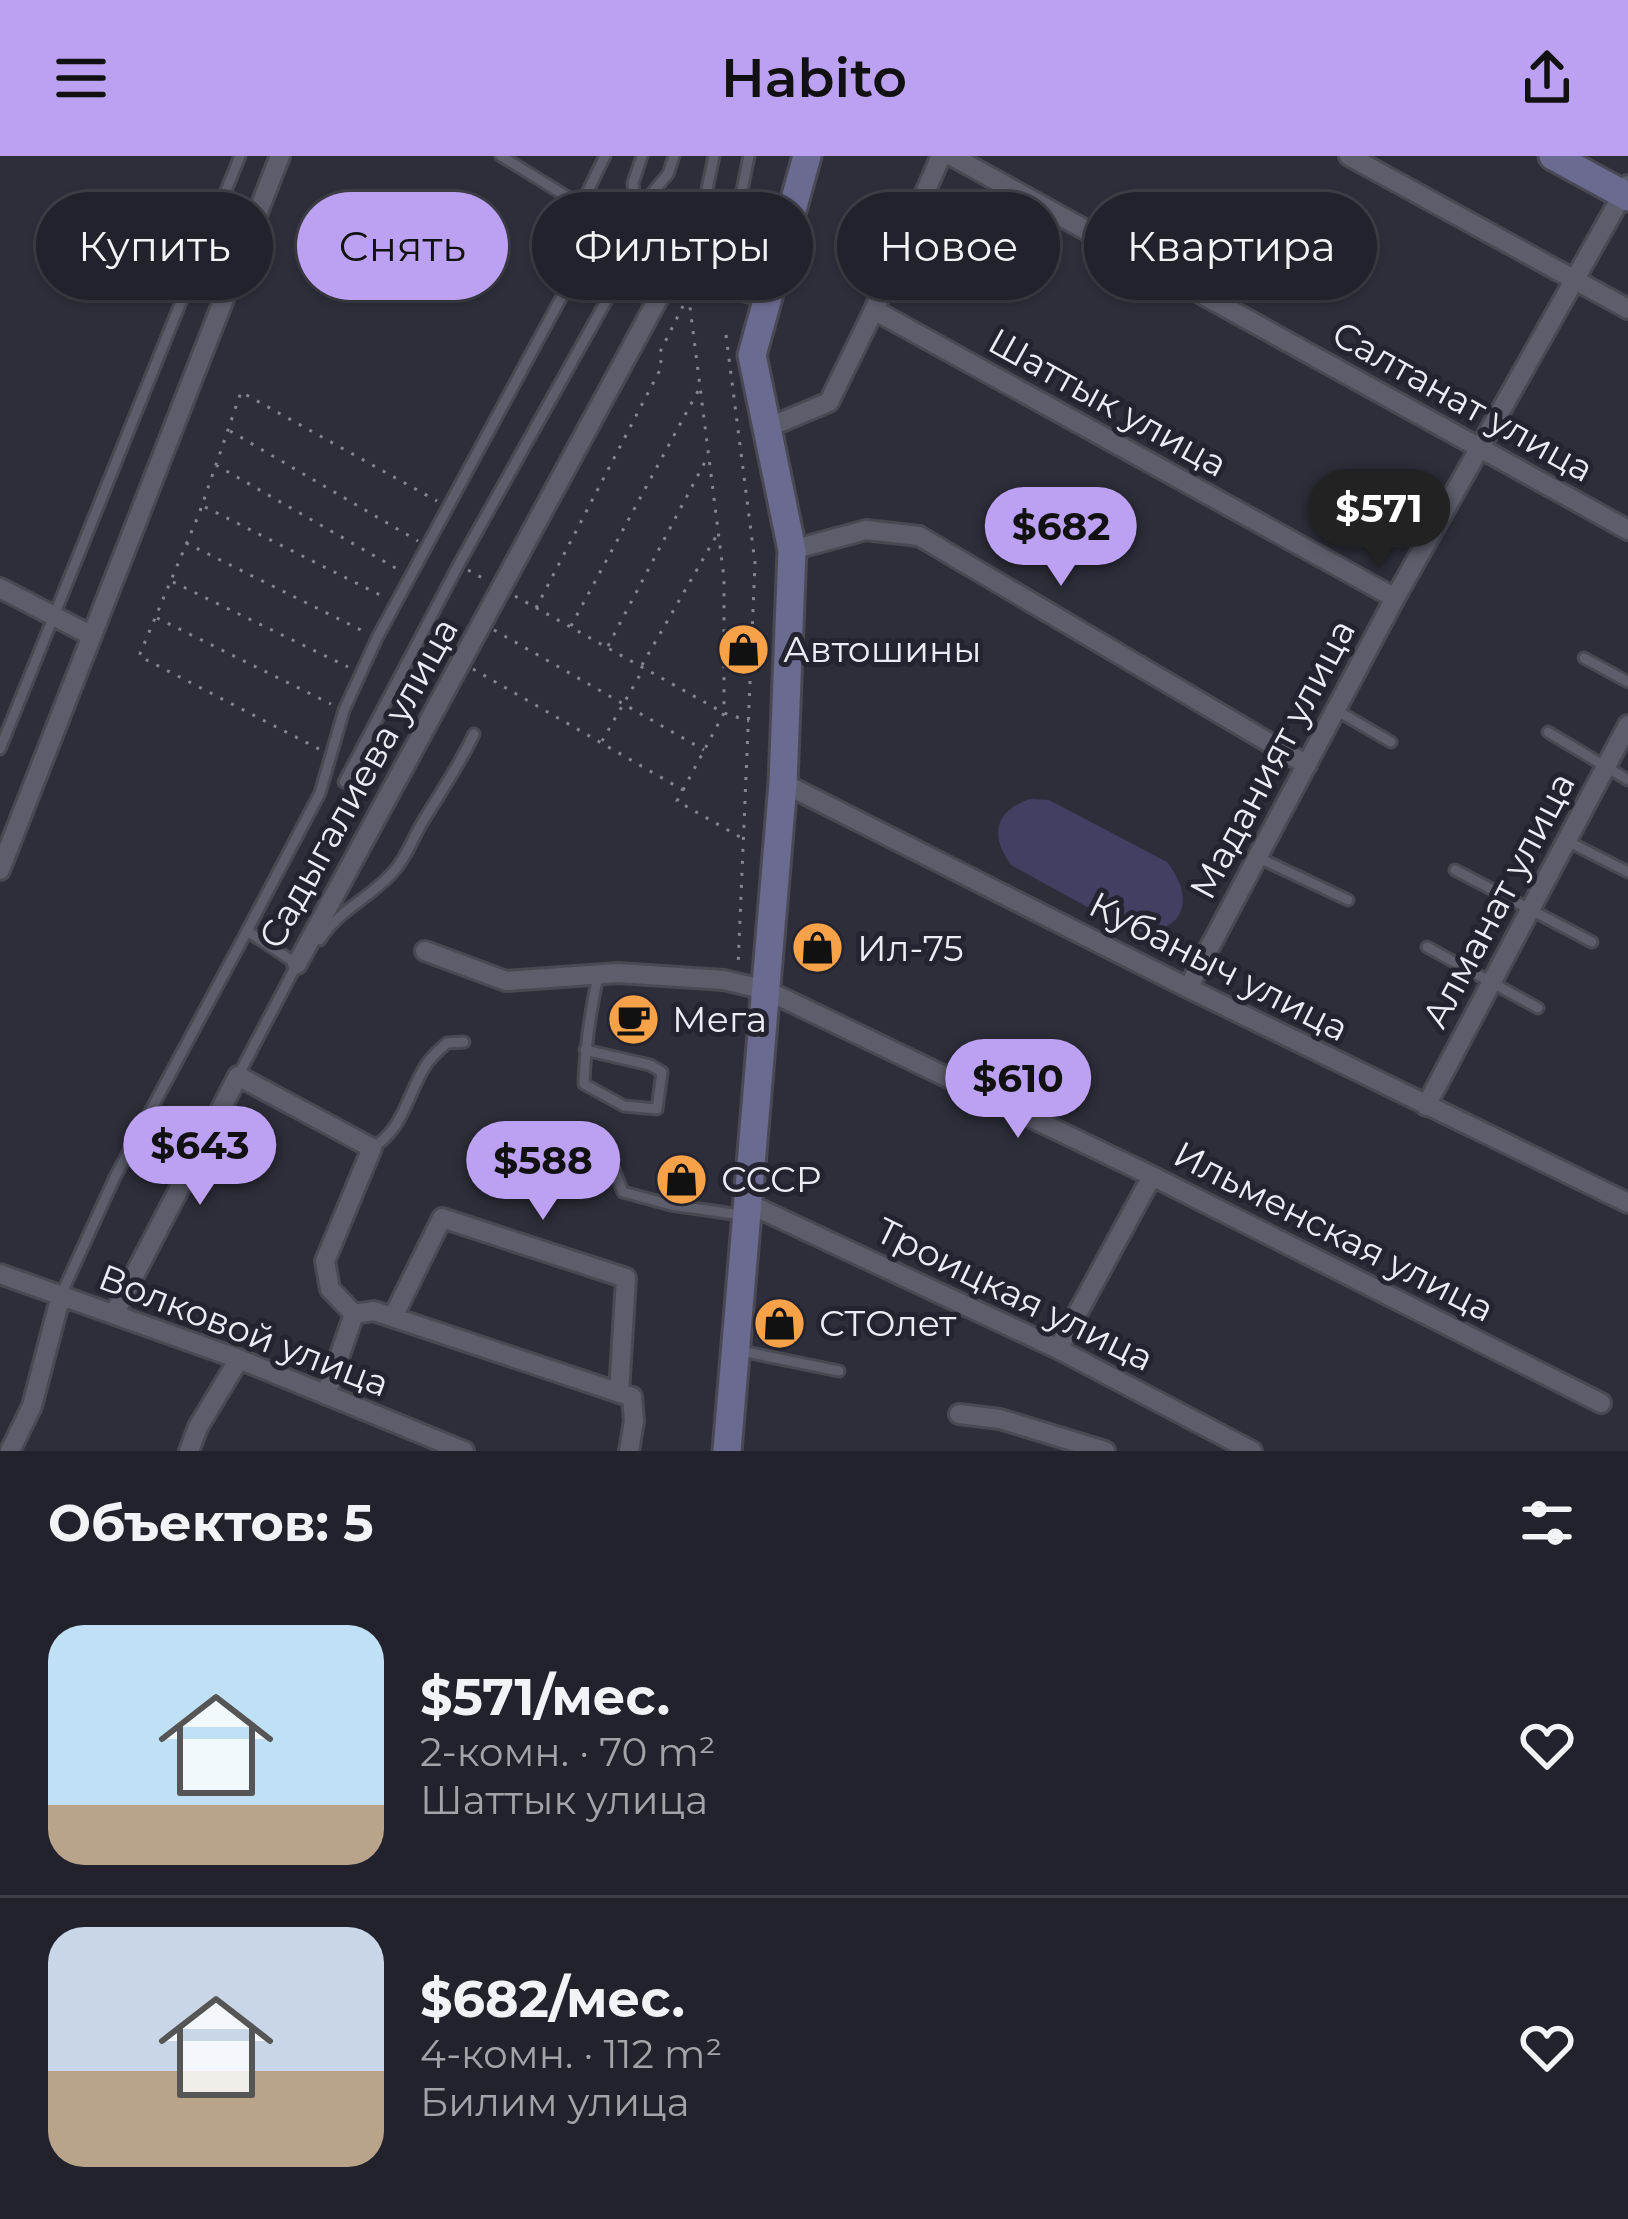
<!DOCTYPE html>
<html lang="ru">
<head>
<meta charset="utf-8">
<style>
	:root { --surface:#22222c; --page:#2a2a34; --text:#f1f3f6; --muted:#a2a4a9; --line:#3f3f48; --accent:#bca0f2 }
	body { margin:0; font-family:Montserrat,sans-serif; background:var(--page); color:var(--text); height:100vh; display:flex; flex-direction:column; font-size:45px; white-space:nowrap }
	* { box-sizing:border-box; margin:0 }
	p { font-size:39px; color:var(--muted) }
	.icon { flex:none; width:66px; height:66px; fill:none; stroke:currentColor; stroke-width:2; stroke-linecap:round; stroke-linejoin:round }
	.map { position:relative; height:1295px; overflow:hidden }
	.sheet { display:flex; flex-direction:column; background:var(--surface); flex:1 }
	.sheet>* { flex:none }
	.top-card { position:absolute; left:36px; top:36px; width:1557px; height:108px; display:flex; gap:24px }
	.price { position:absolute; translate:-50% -102px; padding:0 27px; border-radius:42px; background:var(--accent); color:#111; font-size:39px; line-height:78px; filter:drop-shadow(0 3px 6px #0008) }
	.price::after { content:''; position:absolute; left:50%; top:72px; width:36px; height:27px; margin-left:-18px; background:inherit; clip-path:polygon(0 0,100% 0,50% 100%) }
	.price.active { background:#222; color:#fff }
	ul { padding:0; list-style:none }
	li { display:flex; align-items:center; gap:36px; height:300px; padding:0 48px }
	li+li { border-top:3px solid var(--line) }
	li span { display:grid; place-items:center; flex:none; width:336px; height:240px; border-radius:36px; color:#555 }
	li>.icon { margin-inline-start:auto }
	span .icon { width:144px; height:144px; fill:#fffc; stroke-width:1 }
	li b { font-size:51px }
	h2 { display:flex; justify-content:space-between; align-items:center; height:144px; padding:0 48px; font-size:51px }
	.tag { padding:0 42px; border-radius:54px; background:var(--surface); box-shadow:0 3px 9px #0004,0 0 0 3px var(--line); font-size:42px; line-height:108px }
	.tag.active { background:var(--accent); color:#111 }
	header { display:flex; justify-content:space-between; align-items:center; height:156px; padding:0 48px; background:var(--accent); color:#111; font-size:54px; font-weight:600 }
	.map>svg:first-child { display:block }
	.green { fill:#414063 }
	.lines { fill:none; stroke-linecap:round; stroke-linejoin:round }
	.lane-casing { stroke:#494954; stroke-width:15 }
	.street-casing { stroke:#494954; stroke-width:24 }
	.secondary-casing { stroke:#494954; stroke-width:33 }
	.path { stroke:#85858f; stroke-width:3; stroke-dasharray:3 9; stroke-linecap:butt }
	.lane { stroke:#5d5e6b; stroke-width:9 }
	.street { stroke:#5d5e6b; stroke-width:18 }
	.secondary { stroke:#6b6a91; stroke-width:27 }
	.labels { text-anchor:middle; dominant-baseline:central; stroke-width:10; stroke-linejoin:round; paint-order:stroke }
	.street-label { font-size:36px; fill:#ececf4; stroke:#242430 }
	.poi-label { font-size:36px; fill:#ececf4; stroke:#242430; text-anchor:start }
</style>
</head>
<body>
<header><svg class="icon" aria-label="menu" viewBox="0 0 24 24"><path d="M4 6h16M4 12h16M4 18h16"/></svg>Habito<svg class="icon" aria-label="share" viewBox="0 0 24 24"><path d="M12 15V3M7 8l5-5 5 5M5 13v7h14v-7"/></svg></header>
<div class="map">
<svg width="1628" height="1295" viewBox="0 0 1628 1295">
	<rect width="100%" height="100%" fill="#2e2e3a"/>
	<path class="green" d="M1030,643L1049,644L1167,706C1198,746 1182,780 1131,775L1011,709C990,680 994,655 1030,643Z"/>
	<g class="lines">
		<defs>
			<path id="lane" d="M501,0L717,133
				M642,0L633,27L634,38L647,43L668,18L674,0
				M714,0L704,47L708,55L729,59L742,34L749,0
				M582,47L605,0
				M1584,502L1628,526
				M1336,554L1391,586
				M1548,576L1628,624
				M0,593L240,0
				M344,626L459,408L624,113
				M1567,685L1628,716
				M1257,701L1348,744
				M1455,714L1592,786
				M320,784C338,754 372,741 394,715C406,702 413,682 422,667C440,637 459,610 474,578
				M1427,791L1538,852
				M297,808L247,775L320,637L344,554L377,482L580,107L591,101L606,104L689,138L717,133L764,145
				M585,894L650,909L662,916L657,953L624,950L584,928C585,891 590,857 598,820
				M238,920L297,808
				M594,984L611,1006L623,1036L671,1049L741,1059
				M372,992C404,973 407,938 426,909C431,901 440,893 447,887L464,886
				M61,1139L115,1021L247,775
				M741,1195L839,1215"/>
			<path id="street" d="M941,0L874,154L1395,442
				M952,0L1628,374
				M1349,0L1628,153
				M767,272L829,246L874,154
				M792,394L866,374L919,380L1307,609
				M0,432L92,480
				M783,627L1188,832L1628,1047
				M0,714L280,0
				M425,795L506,825L618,817L724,824L766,834L1152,1020L1601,1247
				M297,808L665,130
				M1188,832L1395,442L1628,29
				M1426,950L1628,569
				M747,1047L1058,1193L1252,1295
				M0,1118L239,1203L464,1295
				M114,1158L238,920L372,992L325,1105L330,1133L354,1158
				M393,1161L442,1062L626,1122L619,1237
				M1058,1193L1152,1020
				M326,1239L354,1158L374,1155L632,1241L634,1265L629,1295
				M959,1258L1000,1263L1105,1295
				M10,1295L32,1250L61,1139
				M189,1295L198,1271L239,1203"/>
			<path id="secondary" d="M1553,0L1628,41
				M727,1295L783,627L792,394L752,199L807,0"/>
		</defs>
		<use href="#lane" class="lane-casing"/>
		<use href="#street" class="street-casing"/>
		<use href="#secondary" class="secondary-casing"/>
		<path class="path" d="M726,179L755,407L738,811
			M230,275L418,385
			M216,309L399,414
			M205,351L384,441
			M186,387L365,476
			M468,414L486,424
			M173,426L348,511
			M515,440L724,557L749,565
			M536,452L662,210L659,198L683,150
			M157,462L331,548
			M571,470L698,235
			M494,474L704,594
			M608,490L707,302
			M642,509L718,377
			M473,513L683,634L677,645L740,681
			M602,585L644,512
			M319,593L139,500L199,358L241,236L437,345
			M683,634L724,557V422L690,151"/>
		<use href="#lane" class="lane"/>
		<use href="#street" class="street"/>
		<use href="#secondary" class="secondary"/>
	</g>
	<defs>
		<symbol id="shop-disc" viewBox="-11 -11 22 22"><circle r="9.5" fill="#f7a149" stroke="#242430"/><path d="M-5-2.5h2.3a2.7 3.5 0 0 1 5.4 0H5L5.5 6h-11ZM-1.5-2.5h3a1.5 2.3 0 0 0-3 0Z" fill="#111"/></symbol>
		<symbol id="cafe-disc" viewBox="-11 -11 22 22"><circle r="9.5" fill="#f7a149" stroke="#242430"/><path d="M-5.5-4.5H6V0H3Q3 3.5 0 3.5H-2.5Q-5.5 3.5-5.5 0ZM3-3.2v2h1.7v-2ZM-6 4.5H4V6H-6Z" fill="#111"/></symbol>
	</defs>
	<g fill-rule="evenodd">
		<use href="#shop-disc" x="714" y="464" width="59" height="59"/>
		<use href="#shop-disc" x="788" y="762" width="59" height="59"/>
		<use href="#cafe-disc" x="604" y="834" width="59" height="59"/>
		<use href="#shop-disc" x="652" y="994" width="59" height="59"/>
		<use href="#shop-disc" x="750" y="1138" width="59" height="59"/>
	</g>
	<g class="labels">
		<g class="street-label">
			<text transform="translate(1463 245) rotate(29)">Салтанат улица</text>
			<text transform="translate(1108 246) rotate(29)">Шаттык улица</text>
			<text transform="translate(1272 603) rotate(-62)">Маданият улица</text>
			<text transform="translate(358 627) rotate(-61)">Садыгалиева улица</text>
			<text transform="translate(1498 744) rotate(-62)">Алманат улица</text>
			<text transform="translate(1219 810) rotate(27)">Кубаныч улица</text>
			<text transform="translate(1334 1075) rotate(27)">Ильменская улица</text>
			<text transform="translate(1015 1138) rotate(26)">Троицкая улица</text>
			<text transform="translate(244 1174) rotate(21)">Волковой улица</text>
		</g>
		<g class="poi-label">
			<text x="783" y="493">Автошины</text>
			<text x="857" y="792">Ил-75</text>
			<text x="672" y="863">Мега</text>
			<text x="721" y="1023">СССР</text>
			<text x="819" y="1167">СТОлет</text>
		</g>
	</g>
</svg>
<b class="price active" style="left:1379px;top:415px">$571</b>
<b class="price" style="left:1061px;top:433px">$682</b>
<b class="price" style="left:1018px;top:985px">$610</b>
<b class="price" style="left:200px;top:1052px">$643</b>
<b class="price" style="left:543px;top:1067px">$588</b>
<div class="top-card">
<a class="tag">Купить</a>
<a class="tag active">Снять</a>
<a class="tag">Фильтры</a>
<a class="tag">Новое</a>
<a class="tag">Квартира</a>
</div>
</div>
<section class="sheet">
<h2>Объектов: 5<svg class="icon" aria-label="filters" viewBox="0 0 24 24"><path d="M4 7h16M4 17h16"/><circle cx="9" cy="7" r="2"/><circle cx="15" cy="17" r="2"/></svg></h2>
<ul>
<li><span style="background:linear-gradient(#bfe0f5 75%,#b9a48a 0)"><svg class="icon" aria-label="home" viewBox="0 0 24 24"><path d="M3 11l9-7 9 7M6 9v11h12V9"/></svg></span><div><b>$571/мес.</b><p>2-комн. · 70 m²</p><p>Шаттык улица</p></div><svg class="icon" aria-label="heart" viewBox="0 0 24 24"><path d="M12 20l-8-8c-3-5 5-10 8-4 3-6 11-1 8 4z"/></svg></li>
<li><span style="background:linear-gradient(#c9d6e8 60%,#b9a48a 0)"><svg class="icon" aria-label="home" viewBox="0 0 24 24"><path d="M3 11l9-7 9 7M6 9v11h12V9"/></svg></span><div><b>$682/мес.</b><p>4-комн. · 112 m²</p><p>Билим улица</p></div><svg class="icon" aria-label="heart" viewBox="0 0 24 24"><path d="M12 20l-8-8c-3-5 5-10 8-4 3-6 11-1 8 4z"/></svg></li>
</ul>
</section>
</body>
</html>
